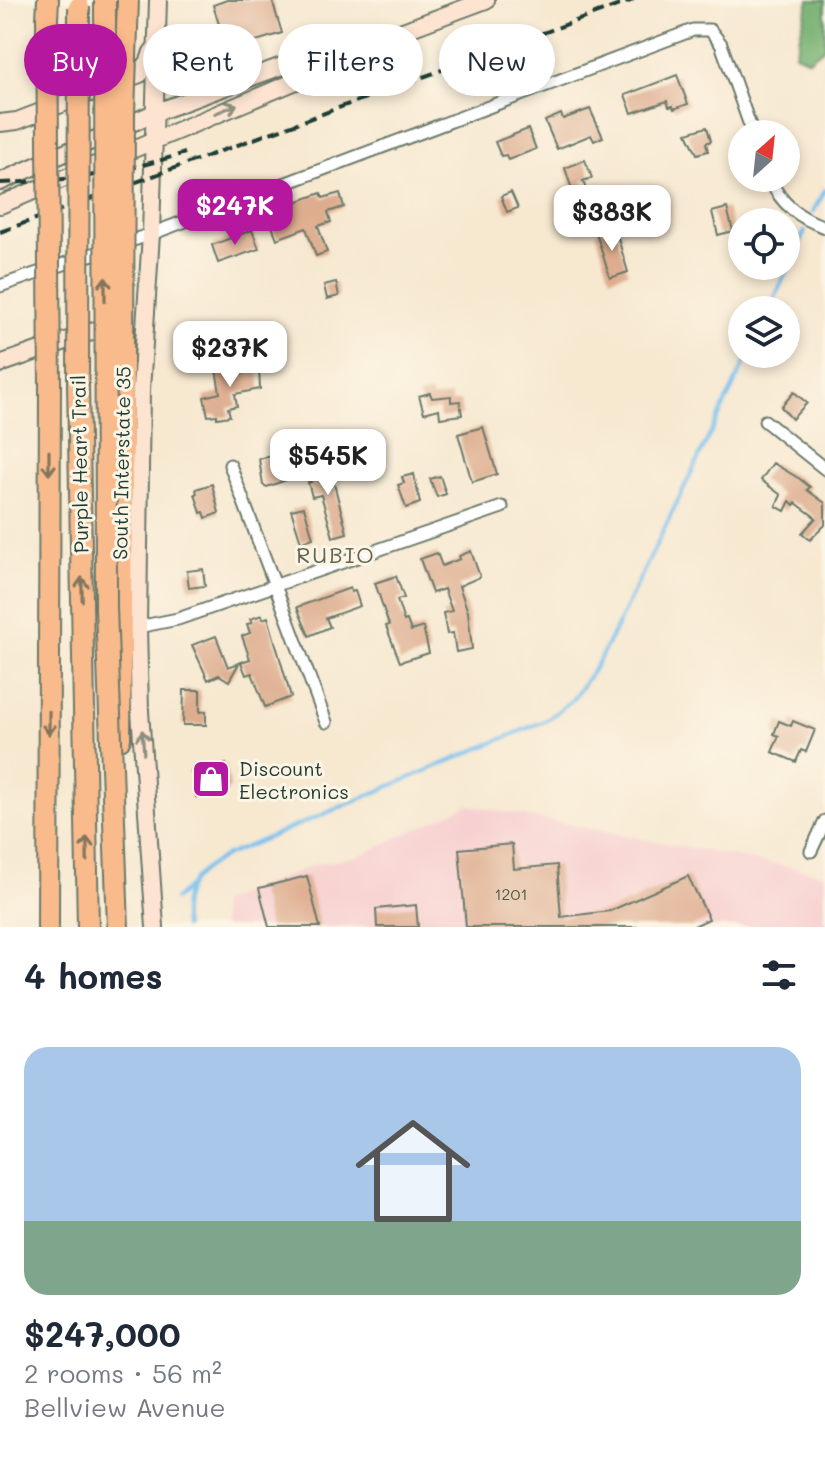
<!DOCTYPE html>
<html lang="en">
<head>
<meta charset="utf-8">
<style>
	:root { --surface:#fff; --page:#f6f6f7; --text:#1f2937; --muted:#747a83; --accent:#b5179e }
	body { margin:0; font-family:Mali,sans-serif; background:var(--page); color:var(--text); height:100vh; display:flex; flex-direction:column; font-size:30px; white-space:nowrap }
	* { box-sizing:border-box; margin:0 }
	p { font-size:26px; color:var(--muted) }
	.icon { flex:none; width:44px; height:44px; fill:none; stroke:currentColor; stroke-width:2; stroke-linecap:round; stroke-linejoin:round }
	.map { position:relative; height:927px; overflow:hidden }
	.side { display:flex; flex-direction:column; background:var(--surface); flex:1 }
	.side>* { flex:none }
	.guide { position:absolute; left:24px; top:24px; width:778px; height:72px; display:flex; gap:16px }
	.needle { width:52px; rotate:27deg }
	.fabs { position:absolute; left:728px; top:120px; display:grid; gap:16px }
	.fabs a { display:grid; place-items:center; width:72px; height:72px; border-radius:50%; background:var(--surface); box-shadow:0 4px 12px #0003; font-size:40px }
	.price { position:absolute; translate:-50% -68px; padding:0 18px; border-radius:16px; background:#fff; color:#222; font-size:26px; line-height:52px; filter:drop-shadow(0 2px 4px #0008) }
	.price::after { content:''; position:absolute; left:50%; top:48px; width:24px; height:18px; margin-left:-12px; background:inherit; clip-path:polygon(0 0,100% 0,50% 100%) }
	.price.selected { background:var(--accent); color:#fff }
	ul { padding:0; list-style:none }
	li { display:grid; align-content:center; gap:16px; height:424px; padding:0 24px }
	li span { display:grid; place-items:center; height:248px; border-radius:24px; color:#555 }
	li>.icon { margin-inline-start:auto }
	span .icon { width:144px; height:144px; fill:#fffc; stroke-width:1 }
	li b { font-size:34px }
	h2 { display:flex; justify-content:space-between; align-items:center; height:96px; padding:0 24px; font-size:34px }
	.tag { padding:0 28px; border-radius:36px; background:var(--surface); box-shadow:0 4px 12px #0003; font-size:28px; line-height:72px }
	.tag.selected { background:var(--accent); color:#fff }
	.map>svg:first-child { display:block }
	.built { fill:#f7cfd0 }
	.forest { fill:#74b06f; stroke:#4a7652; stroke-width:2 }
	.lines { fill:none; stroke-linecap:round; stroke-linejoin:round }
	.stream { stroke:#76c0ef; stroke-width:4 }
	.building { fill:#dead8f }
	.street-casing { stroke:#6b796b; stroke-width:15 }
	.secondary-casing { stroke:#6b796b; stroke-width:20 }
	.highway-casing { stroke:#6b796b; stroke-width:24 }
	.street { stroke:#fff; stroke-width:11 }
	.secondary { stroke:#fde4d1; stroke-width:16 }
	.highway { stroke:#fabb8c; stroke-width:20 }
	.rail { stroke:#1f3d34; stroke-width:4; stroke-dasharray:12 6; stroke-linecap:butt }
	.highway-bridge-casing { stroke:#6b796b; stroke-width:24; stroke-linecap:butt }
	.highway-bridge { stroke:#fabb8c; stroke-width:20 }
	.oneway { stroke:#8e9082 }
	.oneway2 { stroke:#82765c }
	.labels { text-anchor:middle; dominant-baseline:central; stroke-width:6; stroke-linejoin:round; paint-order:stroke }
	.number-label { font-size:16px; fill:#4f594b }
	.street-label { font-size:20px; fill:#1f3d34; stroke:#fcf5e5 }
	.poi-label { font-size:20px; fill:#1f3d34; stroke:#fcf5e5; text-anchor:start }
	.neighbourhood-label { font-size:22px; letter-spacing:2px; fill:#626454; stroke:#fcf5e5 }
</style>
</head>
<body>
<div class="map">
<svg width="825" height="927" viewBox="0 0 825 927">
	<rect width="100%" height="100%" fill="#fcf5e5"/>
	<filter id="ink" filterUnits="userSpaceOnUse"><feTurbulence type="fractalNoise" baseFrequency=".0125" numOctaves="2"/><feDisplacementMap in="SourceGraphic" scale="16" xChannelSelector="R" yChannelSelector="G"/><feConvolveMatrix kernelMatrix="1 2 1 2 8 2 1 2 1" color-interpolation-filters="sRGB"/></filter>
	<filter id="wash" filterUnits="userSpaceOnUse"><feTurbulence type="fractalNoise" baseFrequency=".006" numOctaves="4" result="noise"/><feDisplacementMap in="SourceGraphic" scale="32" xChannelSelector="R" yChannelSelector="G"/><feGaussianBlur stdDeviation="1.8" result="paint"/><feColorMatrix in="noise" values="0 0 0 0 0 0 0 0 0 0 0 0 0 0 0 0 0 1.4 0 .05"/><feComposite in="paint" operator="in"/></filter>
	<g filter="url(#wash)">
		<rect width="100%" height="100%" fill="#f7e8d0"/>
		<path class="built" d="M468,805L825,874V927H222L220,903L313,865L358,856Z"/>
		<path class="forest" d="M809,0H825V47L809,60L795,54Z"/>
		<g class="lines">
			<path class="stream" d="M813,212L825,190
				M769,310L805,231
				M175,899L188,887
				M184,927C178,888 195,873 227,855L547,720L573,699L597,664L617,626L749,354"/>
		</g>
		<g id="blocks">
			<path class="building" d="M227,0H272L282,33L227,50L213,5Z
				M677,75L688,104L674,109L673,106L669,107L667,101L632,113L625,95Z
				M590,109L603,137L594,141L591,135L557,149L545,121L561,114L563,119Z
				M707,127L711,141L706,143L708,151L697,154L687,133Z
				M528,129L536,149L508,160L506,155L501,156L495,142Z
				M585,160L592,178L583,181L589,198L576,202L565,168Z
				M511,192L518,208L507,212L501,196Z
				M321,193L323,198L340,193L344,207L328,212L331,222L318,226L327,252L316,256L306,228L277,239L269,218L295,207L293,203Z
				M727,208L733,231L718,235L712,212Z
				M615,228L628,272L610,278L596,233Z
				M252,230L259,249L218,263L212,245Z
				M336,282L339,296L327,299L324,285Z
				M275,325L283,332L274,342L266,336Z
				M229,361L231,376L259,369L260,389L235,394L237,406L228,408L230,416L217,418V415L208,416L204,397L220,393L215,363Z
				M794,392L807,403L792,419L781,407Z
				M430,393L432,398L451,396V402L460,401L462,415L440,418L439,409L424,413L419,396Z
				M483,427L497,474L472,482L458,434Z
				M271,456L273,464L282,462L286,480L267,487L263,485L259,459Z
				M327,457L347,533L333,537L321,495L312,497L308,482H311L309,475L321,472L317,460Z
				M773,463L800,479L810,487L807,490L825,503V525L810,540L802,533L816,518L796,503L794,505L790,501L785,511L776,506L781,495L761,480Z
				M414,474L420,503L406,508L398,485L404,483L402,477Z
				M440,476L446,494L437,497L430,479Z
				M212,484L219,513L206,518L204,512L201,513L195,494H197L196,489Z
				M304,507L313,538L301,542L291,510Z
				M471,551L480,577L459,586L468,612L472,649L456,652L453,633L447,634L443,613L452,611L444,589L432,593L420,559L437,553L442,566L460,559L459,556Z
				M203,569L205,586L189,588L187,571Z
				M396,576L404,598L397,600L404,621L407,620L411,631L423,627L429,653L400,662L386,626L389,625L375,583Z
				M350,588L351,592L355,591L360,606L326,618L330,627L309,636L297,607Z
				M262,615L263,619L268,617L291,697L265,707L252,673L246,675L241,662L250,659L242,636L250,633L247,624L252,623L250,619Z
				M216,636L228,667L239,663L229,681L219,675L208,680L192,645Z
				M184,690H200V712L206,711V725H183Z
				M779,721L791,726L793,721L815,730L806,752L801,750L796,762L772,752L779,736L774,734Z
				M226,764L230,788L196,797L191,771Z
				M512,844L514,869L557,865L561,917L610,911L688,876L709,919L692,927H466L459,849Z
				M307,876L320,927H269L259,888Z
				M416,905L418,927H377L376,909Z"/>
		</g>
	</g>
	<g filter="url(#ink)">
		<use href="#blocks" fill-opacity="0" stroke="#6b796b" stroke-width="2"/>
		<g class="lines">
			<defs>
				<path id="street" d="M769,178C781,204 799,218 825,227
					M0,286L151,234L693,30H710L721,44L753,134
					M765,421L825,469
					M230,465L326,722
					M138,627L178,619L502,507
					M811,851L825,821"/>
				<path id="secondary" d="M0,123L17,121L140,74L149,61L152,52
					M0,182L154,113L301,59L341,54L486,0
					M0,205L308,76L336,57
					M0,364L97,330L115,335
					M155,927L140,711L138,627L141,390L151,234L158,0"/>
				<path id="highway" d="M47,19L48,0
					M78,384L88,927
					M120,739L123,364
					M48,927L50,385"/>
			</defs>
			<use href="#street" class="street-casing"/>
			<use href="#secondary" class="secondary-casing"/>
			<use href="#highway" class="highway-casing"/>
			<use href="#street" class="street"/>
			<use href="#secondary" class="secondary"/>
			<use href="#highway" class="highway"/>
			<path class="rail" d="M0,183C69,181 118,174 185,153
				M0,232L633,0"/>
			<defs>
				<path id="highway-bridge" d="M105,1L106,608L118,927
					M47,19L50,385
					M123,364L124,113L128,0
					M78,384L79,7"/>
			</defs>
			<use href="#highway-bridge" class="highway-bridge-casing"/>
			<use href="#highway-bridge" class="highway-bridge"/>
		</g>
		<defs><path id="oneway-shaft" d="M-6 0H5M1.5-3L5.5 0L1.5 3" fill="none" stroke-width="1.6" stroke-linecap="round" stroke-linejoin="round" transform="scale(2)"/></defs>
		<g class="oneway">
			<use href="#oneway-shaft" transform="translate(226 109) rotate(-22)"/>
			<use href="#oneway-shaft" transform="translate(143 742) rotate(-94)"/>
		</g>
		<g class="oneway2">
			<use href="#oneway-shaft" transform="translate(105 289) rotate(-90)"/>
			<use href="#oneway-shaft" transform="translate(49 463) rotate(90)"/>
			<use href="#oneway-shaft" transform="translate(82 589) rotate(-91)"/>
			<use href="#oneway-shaft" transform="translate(49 723) rotate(90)"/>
			<use href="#oneway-shaft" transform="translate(87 849) rotate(-91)"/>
		</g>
	</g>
	<defs>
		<symbol id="shop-square" viewBox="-11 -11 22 22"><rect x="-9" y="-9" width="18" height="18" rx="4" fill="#b5179e" stroke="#fcf5e5"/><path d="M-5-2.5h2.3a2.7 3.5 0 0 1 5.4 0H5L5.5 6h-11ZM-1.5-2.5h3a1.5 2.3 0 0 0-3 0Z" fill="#fff"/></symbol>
	</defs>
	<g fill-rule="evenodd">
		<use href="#shop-square" x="189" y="757" width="44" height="44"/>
	</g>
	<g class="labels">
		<g class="number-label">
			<text x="511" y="893">1201</text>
		</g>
		<g class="street-label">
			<text transform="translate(121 463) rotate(-89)">South Interstate 35</text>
			<text transform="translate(79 464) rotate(-91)">Purple Heart Trail</text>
		</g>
		<g class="poi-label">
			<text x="239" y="768">Discount<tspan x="239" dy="23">Electronics</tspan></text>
		</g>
		<g class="neighbourhood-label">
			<text x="336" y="554">RUBIO</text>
		</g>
	</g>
</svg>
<div class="fabs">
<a><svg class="needle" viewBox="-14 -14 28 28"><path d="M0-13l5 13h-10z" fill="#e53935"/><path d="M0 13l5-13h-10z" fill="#747a83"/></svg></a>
<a><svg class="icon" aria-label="locate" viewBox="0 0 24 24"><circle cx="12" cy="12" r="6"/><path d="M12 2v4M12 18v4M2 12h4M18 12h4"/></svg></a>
<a><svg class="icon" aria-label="layers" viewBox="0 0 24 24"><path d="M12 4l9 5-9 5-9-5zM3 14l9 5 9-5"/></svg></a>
</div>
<b class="price selected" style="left:235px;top:247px">$247K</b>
<b class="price" style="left:612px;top:253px">$383K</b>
<b class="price" style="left:230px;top:389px">$237K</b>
<b class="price" style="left:328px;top:497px">$545K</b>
<div class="guide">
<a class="tag selected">Buy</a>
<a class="tag">Rent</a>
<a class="tag">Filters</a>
<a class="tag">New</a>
</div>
</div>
<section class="side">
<h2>4 homes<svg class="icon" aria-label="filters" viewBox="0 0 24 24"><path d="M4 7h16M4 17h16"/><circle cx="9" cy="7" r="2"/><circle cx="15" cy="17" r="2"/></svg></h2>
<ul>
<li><span style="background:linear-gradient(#a9c7e8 70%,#7fa58c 0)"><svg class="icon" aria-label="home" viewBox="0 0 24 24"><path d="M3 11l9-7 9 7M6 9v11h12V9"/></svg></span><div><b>$247,000</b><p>2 rooms · 56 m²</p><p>Bellview Avenue</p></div></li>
</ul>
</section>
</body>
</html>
